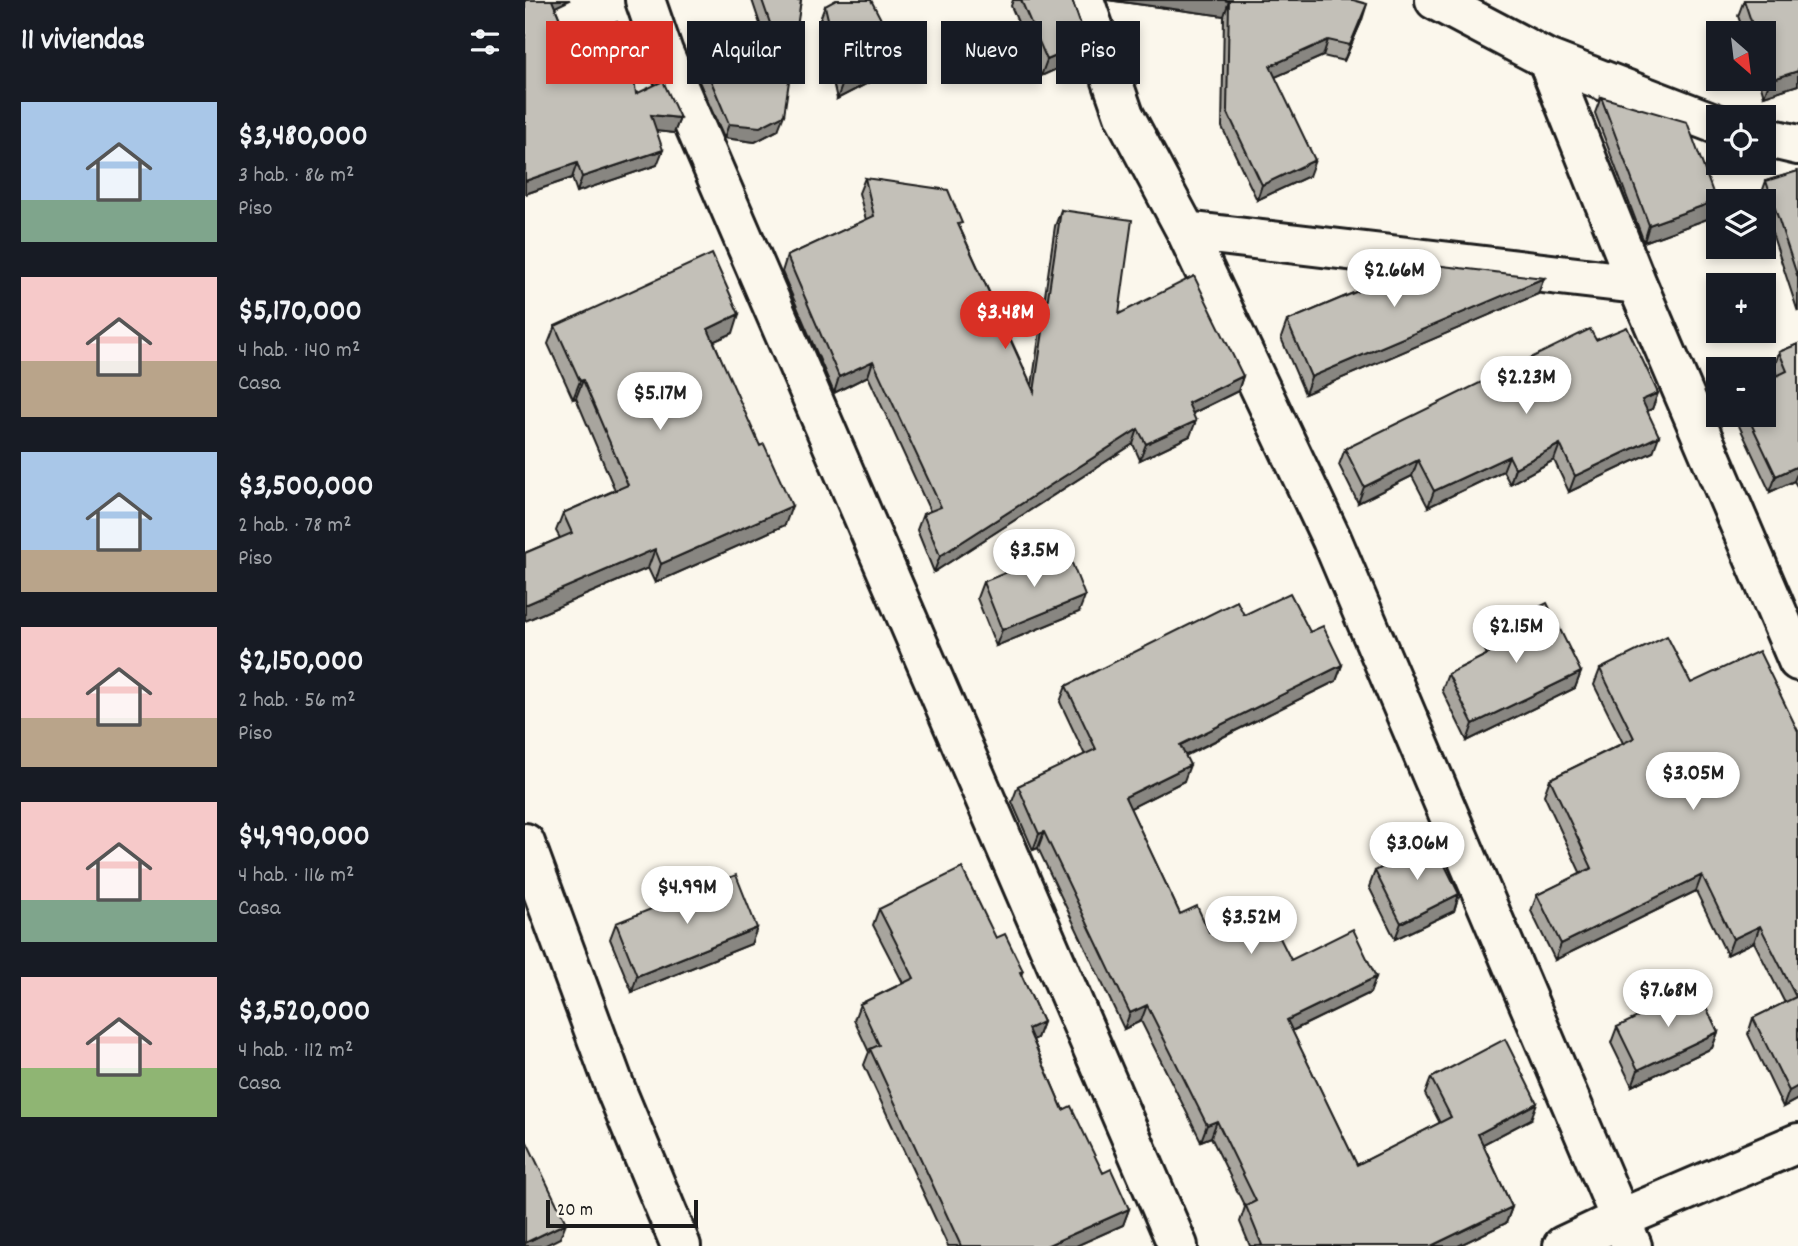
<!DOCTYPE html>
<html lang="es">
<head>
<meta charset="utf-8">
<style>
	:root { --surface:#171b24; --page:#242831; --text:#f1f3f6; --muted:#9ea1a6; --accent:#d93025 }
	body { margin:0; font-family:Dekko,sans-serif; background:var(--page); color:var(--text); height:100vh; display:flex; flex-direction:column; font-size:26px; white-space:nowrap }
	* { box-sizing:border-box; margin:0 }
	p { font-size:23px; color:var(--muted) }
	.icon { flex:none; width:38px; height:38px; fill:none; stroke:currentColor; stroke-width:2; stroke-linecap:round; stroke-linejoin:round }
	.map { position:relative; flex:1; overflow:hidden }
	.side { display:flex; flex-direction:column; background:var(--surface); width:525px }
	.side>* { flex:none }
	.hud { position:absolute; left:21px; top:21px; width:665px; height:63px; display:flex; gap:14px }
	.needle { width:46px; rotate:152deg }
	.tools { position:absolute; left:1181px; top:21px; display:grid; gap:14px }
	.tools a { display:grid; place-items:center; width:70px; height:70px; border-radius:0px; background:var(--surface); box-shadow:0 4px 10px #0003; font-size:35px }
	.scale { position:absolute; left:21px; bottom:18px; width:152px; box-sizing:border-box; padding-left:7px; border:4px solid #1c1c1c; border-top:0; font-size:19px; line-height:24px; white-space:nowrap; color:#1c1c1c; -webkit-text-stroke:5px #fbf7ec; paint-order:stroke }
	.price { position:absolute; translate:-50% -60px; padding:0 16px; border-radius:24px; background:#fff; color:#222; font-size:23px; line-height:46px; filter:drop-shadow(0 2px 4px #0008) }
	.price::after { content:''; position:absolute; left:50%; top:42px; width:21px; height:16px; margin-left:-10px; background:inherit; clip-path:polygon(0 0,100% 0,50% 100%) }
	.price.selected { background:var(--accent); color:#fff }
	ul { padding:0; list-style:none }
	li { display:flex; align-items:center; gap:21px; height:175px; padding:0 21px }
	li span { display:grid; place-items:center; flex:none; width:196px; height:140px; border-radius:0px; color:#555 }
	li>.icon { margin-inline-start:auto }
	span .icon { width:84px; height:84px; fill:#fffc; stroke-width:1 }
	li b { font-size:30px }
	h2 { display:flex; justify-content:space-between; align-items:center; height:84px; padding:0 21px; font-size:30px }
	.pill { padding:0 24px; border-radius:0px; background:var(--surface); box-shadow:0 4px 10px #0003; font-size:24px; line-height:63px }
	.pill.selected { background:var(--accent); color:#fff }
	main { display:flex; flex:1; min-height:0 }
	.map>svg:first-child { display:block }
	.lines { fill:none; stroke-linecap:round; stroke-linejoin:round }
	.minor-casing { stroke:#1c1c1c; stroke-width:44 }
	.minor { stroke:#fbf7ec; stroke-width:38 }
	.wall { fill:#a8a59e; stroke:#1c1c1c; stroke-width:2 }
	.shaded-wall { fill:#888681; stroke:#1c1c1c; stroke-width:2 }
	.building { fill:#c3c0b8; stroke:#1c1c1c; stroke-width:2 }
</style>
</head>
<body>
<main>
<section class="side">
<h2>11 viviendas<svg class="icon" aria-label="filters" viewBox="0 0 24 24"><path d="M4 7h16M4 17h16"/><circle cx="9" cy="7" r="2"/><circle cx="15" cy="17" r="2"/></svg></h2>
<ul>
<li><span style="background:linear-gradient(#a9c7e8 70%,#7fa58c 0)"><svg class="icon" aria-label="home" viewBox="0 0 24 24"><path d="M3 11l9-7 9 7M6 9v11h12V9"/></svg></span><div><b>$3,480,000</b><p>3 hab. · 86 m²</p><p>Piso</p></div></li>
<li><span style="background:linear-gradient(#f6c9c9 60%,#b9a48a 0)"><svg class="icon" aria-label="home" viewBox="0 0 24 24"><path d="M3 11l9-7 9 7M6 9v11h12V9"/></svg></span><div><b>$5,170,000</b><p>4 hab. · 140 m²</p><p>Casa</p></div></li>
<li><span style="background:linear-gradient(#a9c7e8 70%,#b9a48a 0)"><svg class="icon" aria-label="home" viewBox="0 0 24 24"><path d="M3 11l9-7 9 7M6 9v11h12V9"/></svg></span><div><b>$3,500,000</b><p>2 hab. · 78 m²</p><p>Piso</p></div></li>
<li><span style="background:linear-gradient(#f6c9c9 65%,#b9a48a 0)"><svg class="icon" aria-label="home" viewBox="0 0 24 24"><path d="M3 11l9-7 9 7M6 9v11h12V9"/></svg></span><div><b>$2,150,000</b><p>2 hab. · 56 m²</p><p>Piso</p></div></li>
<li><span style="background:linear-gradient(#f6c9c9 70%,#7fa58c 0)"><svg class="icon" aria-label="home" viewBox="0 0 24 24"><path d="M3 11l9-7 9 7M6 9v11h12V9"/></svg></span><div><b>$4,990,000</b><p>4 hab. · 116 m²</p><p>Casa</p></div></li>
<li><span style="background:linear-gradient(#f6c9c9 65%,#8fb573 0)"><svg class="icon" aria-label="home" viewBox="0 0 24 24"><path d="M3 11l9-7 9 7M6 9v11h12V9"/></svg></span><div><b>$3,520,000</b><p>4 hab. · 112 m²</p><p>Casa</p></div></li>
</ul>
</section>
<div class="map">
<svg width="1273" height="1246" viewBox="0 0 1273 1246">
	<rect width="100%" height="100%" fill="#fbf7ec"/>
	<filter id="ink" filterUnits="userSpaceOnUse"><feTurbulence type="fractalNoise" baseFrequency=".0143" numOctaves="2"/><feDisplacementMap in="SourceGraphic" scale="14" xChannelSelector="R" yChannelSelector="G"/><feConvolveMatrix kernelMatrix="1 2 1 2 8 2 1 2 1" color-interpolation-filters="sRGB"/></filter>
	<g filter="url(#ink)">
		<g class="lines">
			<defs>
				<path id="minor" d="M120,0L138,52L653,1246
					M559,0L599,115L661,231L807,540L1107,1246
					M910,0L1022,59L1194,125
					M1022,59L1112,284L1273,661
					M1239,137L1273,145
					M661,231L1112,284
					M0,843L91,1090L156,1246
					M1038,1246L1095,1219L1273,1143"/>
			</defs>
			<use href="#minor" class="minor-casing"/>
			<use href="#minor" class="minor"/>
		</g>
		<path class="wall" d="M0,0L30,7L43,39L95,38L111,94L155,118L149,133L131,131L132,165L52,192L47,178L0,194Z
			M227,0H276L253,130L230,142L199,138L172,77L178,62L238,33Z
			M488,0H547L562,43L556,58L516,76L486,6Z
			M582,0H828L837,20L819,61L798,56L750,77L784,176L732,200L697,127L699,16Z
			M1219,0H1273V85L1239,96L1234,79H1239V33H1219L1213,16Z
			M300,6L368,70L312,99L294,22Z
			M1076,97L1185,218L1119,242L1070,113Z
			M1273,171V312L1239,209V201H1236L1235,198L1241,181Z
			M340,178L435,228L507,386L530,226L536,210L594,314L718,376L713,391L668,413L665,436L615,460L608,444L409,572L392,530L398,514L405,511L343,376L309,393L257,272L262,256L341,220L334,193Z
			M843,266L1019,278L1013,294L780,394L756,338L762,321L840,288L837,282Z
			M30,326L208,333L189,341L260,525L130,583L123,568L0,621V553L35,538L31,531L38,513L90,490L51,398L48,399L23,344Z
			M1071,340L1133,393L1127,409L1122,411L1128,452L1044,492L1029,460L985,484L978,471L903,507L887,476L833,503L814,465L820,449Z
			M1273,344V488L1269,481L1245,492L1209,415H1239L1252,376L1249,368L1254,352Z
			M458,582L554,612L471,646L452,598Z
			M719,615L785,632L817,665L811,681L660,756L659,781L605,808L655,914L684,932L766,960L851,977L845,993L767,1031L832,1165L915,1123L900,1094L906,1078L1006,1119L958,1144L987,1207L981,1223L933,1246H725L715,1222L720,1207L686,1137L676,1141L616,1021L599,1029L513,848L508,850L487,802L493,786L560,755L535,702L541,686Z
			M964,632L1056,672L1050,688L942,741L917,690L923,674L962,655L959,648Z
			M1075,669L1166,683L1273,731V1099L1258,1107L1223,1034L1228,1018L1260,1003L1229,942L1202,955L1171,891L1030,960L1006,911L1012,895L1056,874L1019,795L1025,779L1098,743L1069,685Z
			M850,871L934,894L929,911L870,939L844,887Z
			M354,909L471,938L498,971L496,975L518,1022L512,1038L508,1040L538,1110L578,1173L604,1209L598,1225L551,1246H423L339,1065L344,1052L329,1020L335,1004L378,983L348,925Z
			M91,923L232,928L226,944L107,992L85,939Z
			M1092,1027L1193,1032L1187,1048L1107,1086L1086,1043Z"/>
		<path class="shaded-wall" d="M24,0H45L20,12Z
			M583,0H699L704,1L699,16Z
			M842,4L837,20L819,61L825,45Z
			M803,40L798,56L739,82L745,66Z
			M562,43L556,58L516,76L522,60Z
			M374,54L368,70L312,99L318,83Z
			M1273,71V85L1239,96L1245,80Z
			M126,115L155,118L149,133L121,130Z
			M259,115L253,130L230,142L199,138L204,124Z
			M138,150L132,165L52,192L57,177Z
			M790,160L784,176L732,200L737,185Z
			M52,163L47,178L0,194V181Z
			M1191,201L1185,218L1119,242L1124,225Z
			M1019,278L1013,294L780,394L786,377Z
			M214,314L208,333L176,347L183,329Z
			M348,361L343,376L309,393L314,377Z
			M718,376L713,391L658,418L663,403Z
			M58,380L51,398L48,399L55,381Z
			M1133,393L1127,409L1111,416L1117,400Z
			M671,421L665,436L615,460L621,444Z
			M613,429L608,444L409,572L415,556Z
			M1134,436L1128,452L1044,492L1050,476Z
			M1035,444L1029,460L985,484L990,468Z
			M984,456L978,471L903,507L909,491Z
			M893,460L887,476L833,503L839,487Z
			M1273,466V471L1269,481L1245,492L1251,476Z
			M267,506L260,525L130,583L136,564Z
			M130,549L123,568L0,621V605Z
			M560,596L554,612L471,646L477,630Z
			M817,665L811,681L649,761L655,745Z
			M1056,672L1050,688L942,741L948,724Z
			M665,765L659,781L594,814L600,797Z
			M519,832L513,848L508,850L514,834Z
			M1177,875L1171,891L1030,960L1036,944Z
			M934,894L929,911L870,939L876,923Z
			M1235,926L1229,942L1202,955L1208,939Z
			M232,928L226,944L107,992L112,976Z
			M851,977L845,993L756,1036L762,1020Z
			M622,1005L616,1021L599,1029L605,1013Z
			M518,1022L512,1038L498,1045L503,1029Z
			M1193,1032L1187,1048L1107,1086L1113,1070Z
			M1273,1086V1099L1258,1107L1264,1091Z
			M1012,1103L1006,1119L947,1150L953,1134Z
			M692,1121L686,1137L676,1141L682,1125Z
			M987,1207L981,1223L933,1246H906Z
			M604,1209L598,1225L551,1246H521Z
			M41,1223L35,1238L19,1246H0V1243Z"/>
		<path class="building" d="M0,0H27L43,39L92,22L95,38L104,37L111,94L138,81L155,118L126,115L138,150L57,177L52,163L0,181Z
			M237,0H276L259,115L235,127L204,124L178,62L247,29Z
			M311,0H346L374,54L318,83L300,6Z
			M496,0H547L562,43L522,60Z
			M699,0H828L842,4L825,45L803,40L745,66L790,160L737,185L702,111L704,1Z
			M1219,0H1273V71L1245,80L1239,61V33H1230Z
			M1076,97L1162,122L1191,201L1124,225Z
			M1273,171V278L1241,181Z
			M340,178L423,190L437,223L433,224L509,392L536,210L607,220L594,314L669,276L718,376L663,403L671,421L621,444L613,429L415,556L398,514L416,507L348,361L314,377L262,256L349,216Z
			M187,254L214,314L183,329L235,446L239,444L267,506L136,564L130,549L0,605V553L47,533L38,513L103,485L58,380L55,381L30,326Z
			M858,259L1019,278L786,377L762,321L850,284L843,266Z
			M1102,327L1133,393L1117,400L1134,436L1050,476L1035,444L990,468L984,456L909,491L893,460L839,487L820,449L1065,329L1071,340Z
			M1273,344V466L1251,476L1222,415H1239V382L1262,371L1254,352Z
			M541,548L560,596L477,630L458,582Z
			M765,593L785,632L798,626L817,665L655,745L665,765L600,797L655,914L672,906L684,932L739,906L766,960L828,929L851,977L762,1020L832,1165L926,1117L906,1078L980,1039L1012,1103L953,1134L987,1207L906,1246H735L737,1245L721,1206L731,1201L692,1121L682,1125L622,1005L605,1013L519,832L514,834L493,786L571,749L541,686L712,601L719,615Z
			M1022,603L1056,672L948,724L923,674L973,649L964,632Z
			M1142,636L1166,683L1234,651L1273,731V1086L1264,1091L1228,1018L1271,997L1235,926L1208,939L1177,875L1036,944L1012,895L1067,868L1025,779L1109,738L1075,669Z
			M908,841L934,894L876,923L850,871Z
			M437,868L471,938L480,934L498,971L495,972L518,1022L503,1029L538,1110L546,1106L578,1173L586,1169L604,1209L521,1246H436L345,1049L354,1045L335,1004L389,978L354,909Z
			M211,875L232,928L112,976L91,923Z
			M1172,988L1193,1032L1113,1070L1092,1027Z
			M0,1138L41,1223L0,1243Z"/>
	</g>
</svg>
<div class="tools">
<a><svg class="needle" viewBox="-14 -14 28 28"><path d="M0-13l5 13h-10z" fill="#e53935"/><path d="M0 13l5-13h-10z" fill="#9ea1a6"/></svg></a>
<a><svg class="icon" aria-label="locate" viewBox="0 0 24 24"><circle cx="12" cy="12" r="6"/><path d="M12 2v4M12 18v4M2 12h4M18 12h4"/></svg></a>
<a><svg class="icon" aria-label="layers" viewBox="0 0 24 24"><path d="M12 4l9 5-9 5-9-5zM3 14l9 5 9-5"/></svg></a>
<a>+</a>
<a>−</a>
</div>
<div class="scale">20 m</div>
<b class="price" style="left:869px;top:309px">$2.66M</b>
<b class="price selected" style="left:480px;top:351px">$3.48M</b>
<b class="price" style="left:1001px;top:416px">$2.23M</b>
<b class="price" style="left:135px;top:432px">$5.17M</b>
<b class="price" style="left:509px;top:589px">$3.5M</b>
<b class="price" style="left:991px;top:665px">$2.15M</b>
<b class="price" style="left:1168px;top:812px">$3.05M</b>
<b class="price" style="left:892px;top:882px">$3.06M</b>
<b class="price" style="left:162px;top:926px">$4.99M</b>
<b class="price" style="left:726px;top:956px">$3.52M</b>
<b class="price" style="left:1143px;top:1029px">$7.68M</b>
<div class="hud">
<a class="pill selected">Comprar</a>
<a class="pill">Alquilar</a>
<a class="pill">Filtros</a>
<a class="pill">Nuevo</a>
<a class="pill">Piso</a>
</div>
</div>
</main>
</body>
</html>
